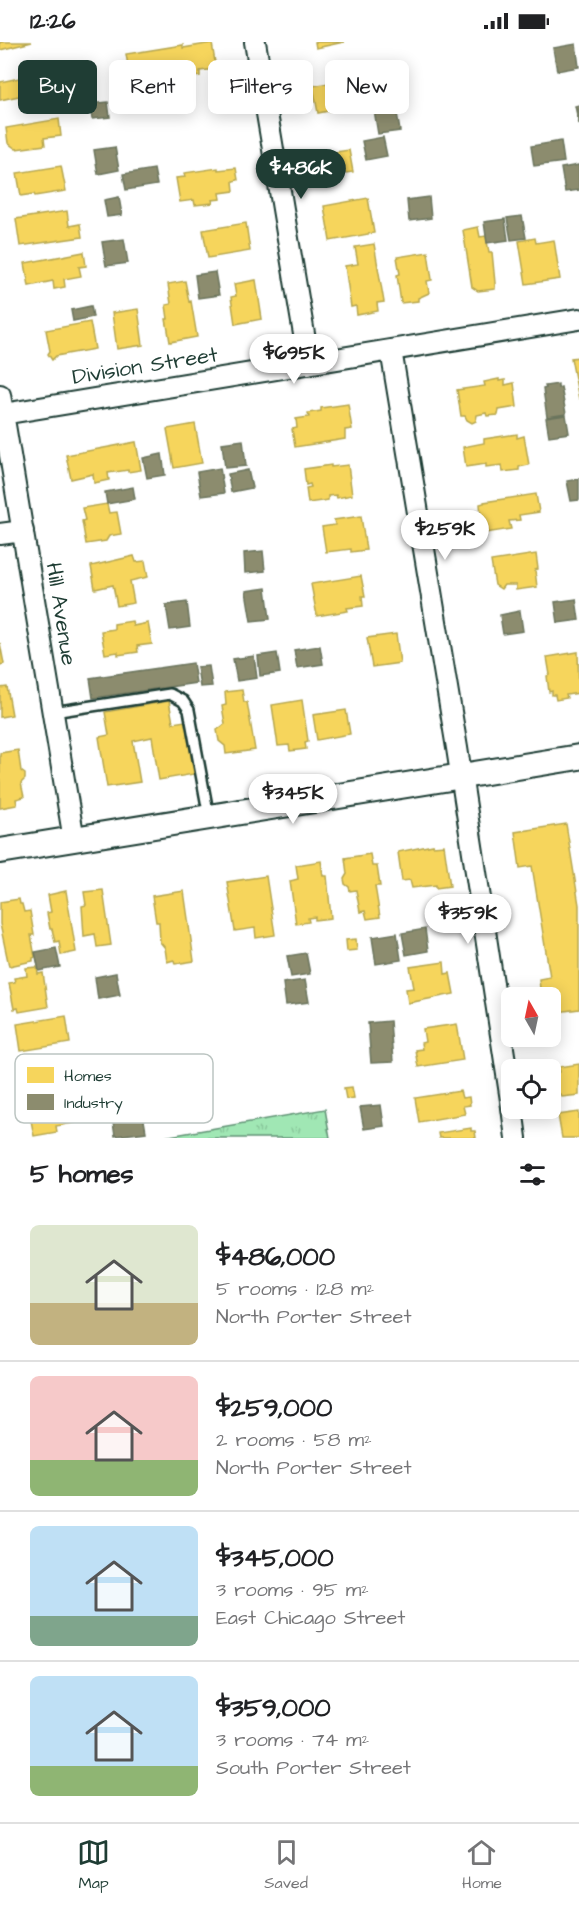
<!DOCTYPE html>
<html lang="en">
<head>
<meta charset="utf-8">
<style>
	:root { --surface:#fff; --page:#f6f6f6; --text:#202124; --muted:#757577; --line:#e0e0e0; --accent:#1f3d34 }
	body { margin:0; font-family:"Architects Daughter",sans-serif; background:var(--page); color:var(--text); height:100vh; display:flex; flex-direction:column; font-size:22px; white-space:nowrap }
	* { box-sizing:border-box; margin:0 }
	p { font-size:20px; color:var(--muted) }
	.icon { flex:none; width:33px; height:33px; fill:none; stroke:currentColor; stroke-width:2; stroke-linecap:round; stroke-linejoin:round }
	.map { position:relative; height:1096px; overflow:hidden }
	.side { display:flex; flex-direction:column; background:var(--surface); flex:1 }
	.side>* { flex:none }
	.guide { position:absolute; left:18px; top:18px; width:543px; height:54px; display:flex; gap:12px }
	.needle { width:39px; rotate:351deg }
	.buttons { position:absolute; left:501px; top:945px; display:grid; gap:12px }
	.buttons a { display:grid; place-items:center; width:60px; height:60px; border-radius:9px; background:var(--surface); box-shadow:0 3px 15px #0003; font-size:30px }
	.price { position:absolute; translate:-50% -51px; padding:0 14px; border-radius:21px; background:#fff; color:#222; font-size:20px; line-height:39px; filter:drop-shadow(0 2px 3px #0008) }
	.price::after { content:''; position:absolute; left:50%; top:36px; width:18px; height:14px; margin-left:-9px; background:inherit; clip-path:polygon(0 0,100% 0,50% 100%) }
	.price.on { background:var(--accent); color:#fff }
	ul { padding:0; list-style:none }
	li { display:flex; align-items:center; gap:18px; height:150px; padding:0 30px }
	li+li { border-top:2px solid var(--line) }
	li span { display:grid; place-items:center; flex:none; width:168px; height:120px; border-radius:9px; color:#555 }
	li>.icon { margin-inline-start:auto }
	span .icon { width:72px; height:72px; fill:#fffc; stroke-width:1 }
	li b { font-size:26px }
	h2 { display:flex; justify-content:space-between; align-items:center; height:72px; padding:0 30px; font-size:26px }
	.pill { padding:0 21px; border-radius:9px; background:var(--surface); box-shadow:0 3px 15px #0003; font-size:21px; line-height:54px }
	.pill.on { background:var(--accent); color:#fff }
	.status { display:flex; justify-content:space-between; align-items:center; height:42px; padding:0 30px; background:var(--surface); direction:ltr }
	.status svg { height:16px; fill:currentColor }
	.tabs { display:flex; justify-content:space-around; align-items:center; height:84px; border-top:2px solid var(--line); background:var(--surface); font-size:16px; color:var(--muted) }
	.tabs a { display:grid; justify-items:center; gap:3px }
	.tabs .on { color:var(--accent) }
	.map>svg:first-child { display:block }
	.park { fill:url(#park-tufts); stroke:#609274; stroke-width:1.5 }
	.homes { fill:#f6d55c; stroke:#b6a750; stroke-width:1.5 }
	.industry { fill:#8c8c6e; stroke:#6b745d; stroke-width:1.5 }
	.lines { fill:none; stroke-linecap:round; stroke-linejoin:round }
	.service-casing { stroke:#1f3d34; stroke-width:14 }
	.minor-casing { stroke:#1f3d34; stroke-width:24 }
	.tertiary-casing { stroke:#1f3d34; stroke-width:28 }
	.service { stroke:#fff; stroke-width:9 }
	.minor { stroke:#fff; stroke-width:20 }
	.tertiary { stroke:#fff; stroke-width:24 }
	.labels { text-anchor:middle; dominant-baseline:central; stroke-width:6; stroke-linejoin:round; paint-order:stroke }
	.street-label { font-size:22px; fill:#1f3d34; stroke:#fff }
	.key { fill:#fff; stroke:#bcc5c2; stroke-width:1.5 }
	.key-label { font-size:16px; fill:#1f3d34 }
</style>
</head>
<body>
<div class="status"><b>12:26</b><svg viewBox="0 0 49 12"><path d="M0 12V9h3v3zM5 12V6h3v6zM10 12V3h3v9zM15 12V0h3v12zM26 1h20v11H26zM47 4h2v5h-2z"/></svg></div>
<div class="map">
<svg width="579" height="1096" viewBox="0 0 579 1096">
	<defs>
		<pattern id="park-tufts" width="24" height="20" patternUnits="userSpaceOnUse" patternTransform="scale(1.5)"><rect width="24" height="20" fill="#a0e7b4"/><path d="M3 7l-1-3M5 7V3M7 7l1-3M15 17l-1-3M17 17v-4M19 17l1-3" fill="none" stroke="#89c79b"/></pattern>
	</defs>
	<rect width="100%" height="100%" fill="#fff"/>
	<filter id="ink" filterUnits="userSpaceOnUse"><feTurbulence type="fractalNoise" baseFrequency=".0167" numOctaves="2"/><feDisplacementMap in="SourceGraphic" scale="12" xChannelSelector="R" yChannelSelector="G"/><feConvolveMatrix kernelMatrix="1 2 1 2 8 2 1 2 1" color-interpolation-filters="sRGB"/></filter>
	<g filter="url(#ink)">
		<path class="park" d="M325,1067L330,1096H158Z"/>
		<path class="homes" d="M0,0H32L0,8Z
			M315,0H344L316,6Z
			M212,1L216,27L200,29V34L182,37L181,30L166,32V35L159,37L158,31L130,35L126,12L183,3V6Z
			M60,32L63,47L38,51L39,56L19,60V54L0,58V40L33,33L34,36Z
			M354,36L359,63L318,71L313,44Z
			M59,77L61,94L44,96L45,103L16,107L8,101L6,86Z
			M349,108L353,130L327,134L326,132L322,133L320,117H323L322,112Z
			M61,124L66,149L35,154L34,152L21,154L17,131Z
			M218,126V128L236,126L238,138L233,139L234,149L220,151L221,157L212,158L213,161L195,163L194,158L180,160L176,136L185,135L184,131Z
			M368,156L374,191L330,199L324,164Z
			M67,169L69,184L80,182L82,195L20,204L16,177Z
			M246,181L250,209L208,216L203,188Z
			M478,185L480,195L486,194L489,210H492L495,241V247L478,249L472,245L463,188Z
			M535,196L536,201L554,198L560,237L526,242L519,199Z
			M374,202L384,260L377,261L378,269L357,273L356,264L351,265L345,224L358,222L355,205Z
			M84,210L86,224L79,225L81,234L64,237L65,245L54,247L53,239L29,244L25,221Z
			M428,210L432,238L427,239L429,251L418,256V259L401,261L397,233L400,232L397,215Z
			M256,238L262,277L235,282L231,255L236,254L234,242Z
			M185,239L189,260L191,259L197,295L170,300L166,277H168L166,263L171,262L168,242Z
			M138,267L143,303L117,307L112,271Z
			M90,280L95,307L56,314L52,318L48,312L50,309L46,288Z
			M579,315V357L571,316Z
			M499,337V339L505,338V343L514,341L517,365L499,368L498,373L487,374L486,371L477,373L476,379L472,381L467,378L465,374H461L457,348L485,344L484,340Z
			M348,362L352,387L345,388V397L295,405L292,387L297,386L296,377L309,375L308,371L321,369V366Z
			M195,382L202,421L174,426L167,387Z
			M517,392V396L524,394L529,423L519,425V428L503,430L502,423L486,425V422L466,425L463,405L484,401V397Z
			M136,400L141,428L128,430V428L108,431L109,438L94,441L93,432L71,437L66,413Z
			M331,423V425L348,423L352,453L337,456L336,453L328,454V458L308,461L306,446L311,445L310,442L306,443L304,427Z
			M536,452L539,470L519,473L520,478L509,479L511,487L486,491L485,485L480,480L481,473L480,462L484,461V460Z
			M107,462L109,471L117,470L121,492L109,494L106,499L86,502L82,479L85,478L82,466Z
			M361,474L366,508L351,510V507L326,510L322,485L335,483L334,478Z
			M536,512L538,527L535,528L537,545L516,548V543H504L501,547L495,543L491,519Z
			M134,514L136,520L145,519L148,535L130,539L134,561L117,564L113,543L95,547L91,524Z
			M361,534L365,554H362L363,564L347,566L348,569L317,574L311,542Z
			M132,579L133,584L148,581L152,602L137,604L138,610L118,613V610L105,612L101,589L114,587V582Z
			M396,592L400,621L372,625L367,596Z
			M0,601L4,622L0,623Z
			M578,610L579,651L566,653L567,656L556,658L555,653H552V649L549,650L547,634L550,633L547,615Z
			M7,645L12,673L0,675V646Z
			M242,648L244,660H247L255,708L226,712L225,704L219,699L217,688L225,682L222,664L226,663L225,650Z
			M302,658L308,699L305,700L306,707L290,709L289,703L278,704L272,663Z
			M169,659L173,681L185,679L194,732L159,738L152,695L133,699L140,740L107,745L99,695L109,693L105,670Z
			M346,668L350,692L317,698L313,673Z
			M18,708L21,729L25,732V737L21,741L24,755L16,757L17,763L0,766V711Z
			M566,782L579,863V967L550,971V956H541L539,937L550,935L532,824L520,826L515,790Z
			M433,803V804L444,803L450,844L436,846V843L412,846L410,838L402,839L398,810Z
			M370,812L372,824H377L380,844H375L380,875L367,877L365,869L360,870L356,848L350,849L349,845L345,842L344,837L347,832L345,816Z
			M321,819L323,834H327L331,876L315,878V875L308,876L309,880L296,882L290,839L298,837L296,823Z
			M266,834L275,893L256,896L255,886L235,889L227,840Z
			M103,848L111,903L97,905L95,892L84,894L82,864L86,863L84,850Z
			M66,849L76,910L61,913L59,899L55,900L52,887H50L47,871L51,870L48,853Z
			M184,849L194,919L175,922L174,918L167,920L165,906L160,900L159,880H156L152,854Z
			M19,857L20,862H22L24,870L30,869L34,893H31L35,915L33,916V919L9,924L0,882V860Z
			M356,897L357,908L347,909L346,898Z
			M444,920L445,932L450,931L454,952L408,961L406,947L414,946L410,925Z
			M37,925L38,932L43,931L48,965L19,970L18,966L14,967L9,941L15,940L14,936L27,934L26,926Z
			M66,974L70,1001L21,1009L17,982Z
			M457,982L463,1018L418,1025L415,1008L422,1007L421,1001L425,1000L423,987Z
			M579,1022V1053L562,1055L561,1052L555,1053L552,1032L560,1030L559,1025Z
			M79,1041V1044L86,1043L90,1069L83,1070L85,1079L56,1084L57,1090L34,1094L26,1053L34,1051V1049Z
			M352,1045L354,1056L346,1057L344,1046Z
			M460,1049L462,1056L469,1055L470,1063L463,1064L465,1072L419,1080L415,1056Z
			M579,1070V1096H562L558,1073Z
			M471,1086V1089H475L476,1096H439L438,1091Z"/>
		<path class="industry" d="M576,2L579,25L557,29L553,6Z
			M108,60L110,75L92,77L90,62Z
			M579,63V82L575,64Z
			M396,65L400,89L378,92L374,68Z
			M383,95L387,114L366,118L362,99Z
			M561,99L564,120L534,124L531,104Z
			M115,105L119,128L98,132L94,108Z
			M579,123V148L565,150L561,126Z
			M154,127L157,143L126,148L123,132Z
			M119,155L122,173L107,175L104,158Z
			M429,155L431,176L409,179L407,158Z
			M522,174L526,196L511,198L507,176Z
			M505,177L508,198L487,201L484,180Z
			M124,197L128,221L106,224L102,200Z
			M215,230L219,253L198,256L195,233Z
			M91,264L93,275L73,279L71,268Z
			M558,342V346L561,345L566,372L547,375L543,347L546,346L545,344Z
			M566,373L569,391L549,394L546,376Z
			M243,398L246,424L225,426L222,401Z
			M162,412L165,433L147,436L143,416Z
			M220,426L224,451L201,454L197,430Z
			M248,428L252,446L231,450L228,432Z
			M579,437V458L571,459L567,439Z
			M133,445L135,457L107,462L105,450Z
			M263,509L265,529L245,531L244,511Z
			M266,546L270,577L251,579L246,549Z
			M576,557L579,578L558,581L555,560Z
			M187,560L190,585L170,588L166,563Z
			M520,569L523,589L503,592L500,573Z
			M320,604L323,622L297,626L294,608Z
			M277,611L280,631L260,634L258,614Z
			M254,614L257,636L237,639L233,617Z
			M193,621L196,641L93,656L90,636Z
			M209,624L212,644L200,645L197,625Z
			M425,887L428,909L406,913L402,891Z
			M397,891L401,918L376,922L372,895Z
			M56,906L60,925L39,929L35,910Z
			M306,911L310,932L291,935L287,914Z
			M116,931L120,953L98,957L95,935Z
			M305,938L309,960L286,963L283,941Z
			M390,979L393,1020L371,1021L368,981Z
			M139,1049L146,1090L115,1094L109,1053Z
			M381,1063L384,1084L364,1087L360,1065Z"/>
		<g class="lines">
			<defs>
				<path id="service" d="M53,670L170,652L183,659L189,668L209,775"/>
				<path id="minor" d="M255,0L309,322
					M391,308L457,706L512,1065
					M0,353L74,798
					M3,372L579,277
					M0,492L23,489
					M512,1066L516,1096"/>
				<path id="tertiary" d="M0,809L579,715"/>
			</defs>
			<use href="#service" class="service-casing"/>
			<use href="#minor" class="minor-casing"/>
			<use href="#tertiary" class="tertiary-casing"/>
			<use href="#service" class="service"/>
			<use href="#minor" class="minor"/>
			<use href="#tertiary" class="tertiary"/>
		</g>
	</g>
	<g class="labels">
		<g class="street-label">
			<text transform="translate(145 324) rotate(-9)">Division Street</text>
			<text transform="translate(61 572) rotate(81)">Hill Avenue</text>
		</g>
	</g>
	<rect x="15" y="1012" width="198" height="69" rx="9" class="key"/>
	<rect x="27" y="1025" width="27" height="16" fill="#f6d55c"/>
	<rect x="27" y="1052" width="27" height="16" fill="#8c8c6e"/>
	<g class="key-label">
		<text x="64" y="1039">Homes</text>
		<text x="64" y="1066">Industry</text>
	</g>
</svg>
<div class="buttons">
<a><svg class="needle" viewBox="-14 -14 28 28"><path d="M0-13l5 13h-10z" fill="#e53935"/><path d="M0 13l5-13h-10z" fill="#757577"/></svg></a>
<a><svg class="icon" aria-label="locate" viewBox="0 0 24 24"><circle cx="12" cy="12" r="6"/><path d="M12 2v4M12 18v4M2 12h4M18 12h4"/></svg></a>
</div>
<b class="price on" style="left:301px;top:158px">$486K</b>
<b class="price" style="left:294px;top:343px">$695K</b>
<b class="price" style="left:445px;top:519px">$259K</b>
<b class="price" style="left:293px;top:783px">$345K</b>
<b class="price" style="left:468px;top:903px">$359K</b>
<div class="guide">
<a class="pill on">Buy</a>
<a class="pill">Rent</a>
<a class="pill">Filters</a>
<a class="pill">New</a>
</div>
</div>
<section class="side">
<h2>5 homes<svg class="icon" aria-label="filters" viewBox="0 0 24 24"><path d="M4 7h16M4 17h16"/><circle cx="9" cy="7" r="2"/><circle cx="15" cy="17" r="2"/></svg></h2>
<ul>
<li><span style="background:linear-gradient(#dfe7d0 65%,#c2b280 0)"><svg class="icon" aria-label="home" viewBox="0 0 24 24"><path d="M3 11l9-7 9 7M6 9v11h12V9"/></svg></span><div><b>$486,000</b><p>5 rooms · 128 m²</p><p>North Porter Street</p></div></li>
<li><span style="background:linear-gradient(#f6c9c9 70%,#8fb573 0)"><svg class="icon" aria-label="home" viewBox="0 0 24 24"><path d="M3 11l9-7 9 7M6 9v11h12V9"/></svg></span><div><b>$259,000</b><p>2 rooms · 58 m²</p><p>North Porter Street</p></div></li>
<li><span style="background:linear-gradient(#bfe0f5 75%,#7fa58c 0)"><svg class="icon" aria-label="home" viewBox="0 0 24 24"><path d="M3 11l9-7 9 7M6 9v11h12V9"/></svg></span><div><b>$345,000</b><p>3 rooms · 95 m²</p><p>East Chicago Street</p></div></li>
<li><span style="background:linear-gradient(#bfe0f5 75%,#8fb573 0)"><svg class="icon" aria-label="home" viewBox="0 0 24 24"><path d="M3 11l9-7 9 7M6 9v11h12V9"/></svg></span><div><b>$359,000</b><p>3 rooms · 74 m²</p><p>South Porter Street</p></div></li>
</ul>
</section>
<nav class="tabs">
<a class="on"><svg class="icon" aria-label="map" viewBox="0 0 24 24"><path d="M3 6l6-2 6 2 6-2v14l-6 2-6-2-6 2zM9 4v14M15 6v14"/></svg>Map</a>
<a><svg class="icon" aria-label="saved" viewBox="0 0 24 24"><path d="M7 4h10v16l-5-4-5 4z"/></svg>Saved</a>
<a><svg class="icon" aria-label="home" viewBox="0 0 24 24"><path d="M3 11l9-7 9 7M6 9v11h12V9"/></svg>Home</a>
</nav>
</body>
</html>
